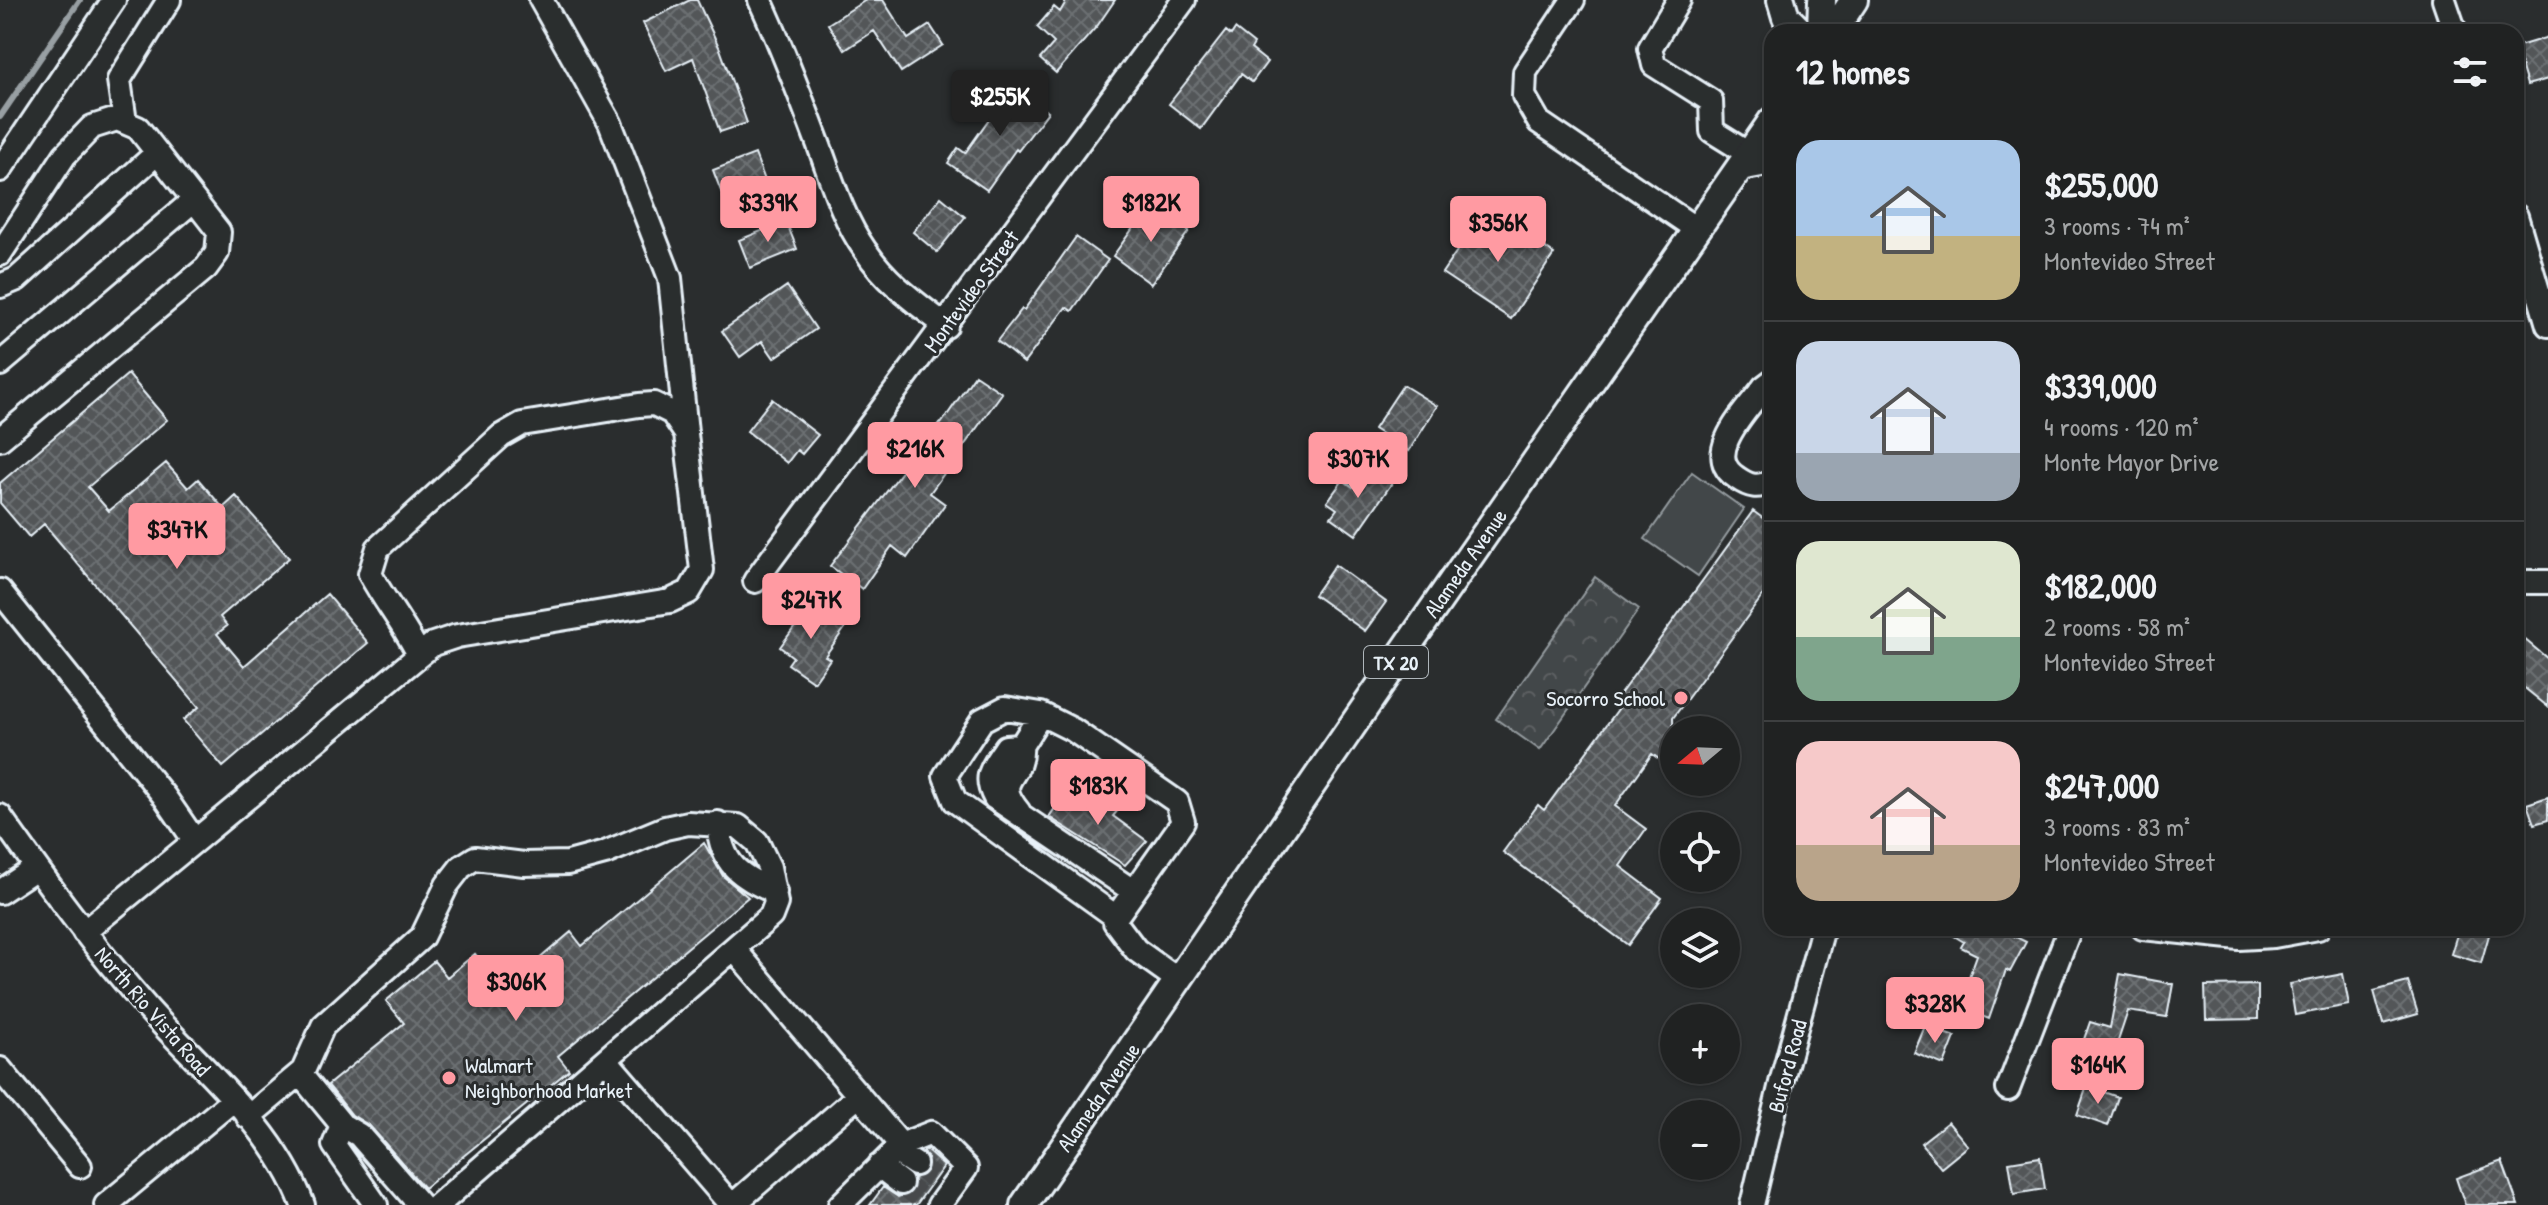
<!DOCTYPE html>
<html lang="en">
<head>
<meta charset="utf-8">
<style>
	:root { --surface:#202222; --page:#282a2a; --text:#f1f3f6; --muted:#a2a4a5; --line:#3d3f40; --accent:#ff9aa2 }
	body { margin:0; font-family:"Patrick Hand",sans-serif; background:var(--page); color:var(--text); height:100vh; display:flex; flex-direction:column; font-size:30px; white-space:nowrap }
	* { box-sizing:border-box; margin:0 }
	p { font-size:26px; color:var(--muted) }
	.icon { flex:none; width:44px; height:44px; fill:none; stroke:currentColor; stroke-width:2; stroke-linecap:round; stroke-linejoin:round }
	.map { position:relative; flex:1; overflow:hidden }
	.details { position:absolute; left:1764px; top:24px; width:760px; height:912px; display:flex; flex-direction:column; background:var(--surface); border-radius:24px; box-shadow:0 2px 6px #0004,0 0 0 2px var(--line) }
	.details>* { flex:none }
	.needle { width:52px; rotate:251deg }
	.buttons { position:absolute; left:1660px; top:716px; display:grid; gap:16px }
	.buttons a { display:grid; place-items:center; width:80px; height:80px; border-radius:50%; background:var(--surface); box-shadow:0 2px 6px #0004,0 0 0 2px var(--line); font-size:40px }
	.price { position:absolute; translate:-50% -68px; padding:0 18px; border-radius:8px; background:var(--accent); color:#111; font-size:26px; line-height:52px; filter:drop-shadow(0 2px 4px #0008) }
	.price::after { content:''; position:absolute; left:50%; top:48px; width:24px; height:18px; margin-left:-12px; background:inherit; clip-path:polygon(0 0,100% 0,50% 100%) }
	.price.current { background:#222; color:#fff }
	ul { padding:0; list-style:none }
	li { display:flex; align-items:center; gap:24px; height:200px; padding:0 32px }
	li+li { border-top:2px solid var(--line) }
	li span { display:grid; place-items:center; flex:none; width:224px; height:160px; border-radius:24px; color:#555 }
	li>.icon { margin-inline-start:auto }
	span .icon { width:96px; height:96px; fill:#fffc; stroke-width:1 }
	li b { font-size:34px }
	h2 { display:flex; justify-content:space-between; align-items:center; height:96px; padding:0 32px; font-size:34px }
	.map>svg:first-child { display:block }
	.grass { fill:#424648; stroke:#959ca0; stroke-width:2 }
	.park { fill:url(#park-crowns); stroke:#959ca0; stroke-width:2 }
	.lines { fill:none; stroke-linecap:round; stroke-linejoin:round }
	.stream { stroke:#989fa3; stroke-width:6 }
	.building { fill:url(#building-cross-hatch); stroke:#e8f1f8; stroke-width:2 }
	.minor-tunnel { stroke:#464a4c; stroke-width:22; stroke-dasharray:22 11; stroke-linecap:butt }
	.minor-casing { stroke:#e8f1f8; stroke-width:28 }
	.major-casing { stroke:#e8f1f8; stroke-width:32 }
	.minor { stroke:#2a2d2e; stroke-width:22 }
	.major { stroke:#2a2d2e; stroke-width:26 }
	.poi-dot { fill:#ff9aa2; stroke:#2a2d2e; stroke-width:3 }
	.labels { text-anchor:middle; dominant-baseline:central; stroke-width:6; stroke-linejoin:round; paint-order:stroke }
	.shield { fill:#2a2d2e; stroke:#afb6bb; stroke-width:2 }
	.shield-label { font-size:20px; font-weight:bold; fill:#e8f1f8 }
	.street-label { font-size:22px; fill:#e8f1f8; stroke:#2a2d2e }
	.poi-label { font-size:22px; fill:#e8f1f8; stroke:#2a2d2e; text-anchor:end }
</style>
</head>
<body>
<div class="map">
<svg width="2548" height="1205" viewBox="0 0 2548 1205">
	<defs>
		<pattern id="park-crowns" width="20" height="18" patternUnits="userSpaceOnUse" patternTransform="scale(2)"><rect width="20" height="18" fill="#424648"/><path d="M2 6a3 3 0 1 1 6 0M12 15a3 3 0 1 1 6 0" fill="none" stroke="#5d6163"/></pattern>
		<pattern id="building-cross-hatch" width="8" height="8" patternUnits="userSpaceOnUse" patternTransform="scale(2)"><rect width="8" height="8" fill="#535759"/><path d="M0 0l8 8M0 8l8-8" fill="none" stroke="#6c7072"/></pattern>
	</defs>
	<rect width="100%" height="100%" fill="#2a2d2e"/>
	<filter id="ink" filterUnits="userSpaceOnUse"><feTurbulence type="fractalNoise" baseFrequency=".0125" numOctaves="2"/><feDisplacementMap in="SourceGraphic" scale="16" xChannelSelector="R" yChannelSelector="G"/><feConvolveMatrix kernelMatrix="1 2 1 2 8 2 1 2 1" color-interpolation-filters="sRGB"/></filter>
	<g filter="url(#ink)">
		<path class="grass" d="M1692,472L1744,509L1698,576L1645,539Z"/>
		<path class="park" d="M1595,577L1639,609L1540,750L1496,719Z"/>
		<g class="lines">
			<path class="stream" d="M0,117L80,0"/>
		</g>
		<path class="building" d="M690,0H697L720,49L747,123L720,132L693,58L666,71L643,23Z
			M866,0H883L908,39L930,25L943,45L901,72L874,31L845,50L828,24Z
			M1067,0H1115L1098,25L1056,73L1040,59L1054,43L1037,27L1054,7L1060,12Z
			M1235,29L1254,44L1251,49L1267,62L1252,82L1241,74L1201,129L1169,104L1226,31L1231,35Z
			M2548,37V79L2527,85L2516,47Z
			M1013,85L1048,112L1018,151L1016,149L987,190L948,163L958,148L965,153Z
			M755,154L769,191L727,207L713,170Z
			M941,197L965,217L937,252L913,232Z
			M1151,203L1189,231L1151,284L1113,256Z
			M1486,208L1554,254L1511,319L1442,273Z
			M786,221L797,249L750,268L739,240Z
			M1076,237L1108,260L1072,311L1066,307L1024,363L997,341L1022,309L1024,310Z
			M787,286L816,329L774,358L762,341L740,357L722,331Z
			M128,374L167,420L88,487L109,511L166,463L188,488L198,479L223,508L236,496L289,558L220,617L227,626L217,634L244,666L327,594L368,643L223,767L183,720L199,707L44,524L29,537L0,503V483Z
			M975,375L1002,393L930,493L945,504L907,558L892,546L862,589L830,566L939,423L941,424Z
			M1403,385L1437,406L1409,451L1374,429Z
			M772,399L818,435L802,454L797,450L787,463L747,431Z
			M1368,466L1392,483L1356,535L1331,517L1337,509L1327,502L1343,480L1353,487Z
			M1753,511L1772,525V583L1673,718L1674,770L1652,754L1615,806L1646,829L1620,866L1662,898L1628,945L1503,852L1538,805L1544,810L1624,701L1618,697Z
			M1335,565L1386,602L1365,631L1314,595Z
			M807,600L845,628L825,656L830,659L814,682L788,664L793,657L780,647L796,625L792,622Z
			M2523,638L2548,659V707L2516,681V646Z
			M1068,789L1095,809L1103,798L1119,809L1113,816L1147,841L1125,865L1049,817Z
			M2548,797V820L2534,824L2527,804Z
			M704,843L723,876L748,897L558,1056L569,1070L424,1188L370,1126L352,1115L328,1085L404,1023L386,1001L434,961L447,977L475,954L504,989L571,932L582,946Z
			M1941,928H1998L2026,942L2010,972L2006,970L1989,1019L1958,1007L1977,955L1961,947L1964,942Z
			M2459,928H2491L2481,963L2451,954Z
			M2120,974L2173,984L2167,1017L2128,1011L2111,1062L2080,1051L2090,1022L2110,1028Z
			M2343,974L2349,1005L2295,1015L2290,984Z
			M2408,982L2418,1014L2383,1024L2374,991Z
			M2258,985V1019L2206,1020L2205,986Z
			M1925,1026L1955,1037L1944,1065L1914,1053Z
			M2087,1086L2118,1097L2108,1126L2077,1115Z
			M1948,1122L1968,1146L1941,1168L1921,1143Z
			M926,1150L944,1166L916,1205H870L883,1187L898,1197L912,1192L915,1186L914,1178L922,1176L927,1171L928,1158L923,1153Z
			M2040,1157L2045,1189L2014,1194L2009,1162Z
			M2502,1161L2518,1205H2465L2456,1178Z"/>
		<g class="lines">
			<path class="minor-tunnel" d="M915,1164L935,1179
				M901,1183L921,1198"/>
			<defs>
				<path id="minor" d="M541,0L610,123L670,278L686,432
					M760,0C782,47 800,95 818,143C831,178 843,219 865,250C886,282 916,303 946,326
					M1573,0L1525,72L1524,96L1539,122L1696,229
					M1679,0L1650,48L1654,65L1711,101L1712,131L1749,154
					M2444,0L2455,32
					M125,122L119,80L169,0
					M0,170L114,0
					M2516,216L2548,325
					M0,254L65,155L92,127L117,119L138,128L219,232L217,253L206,268L0,439
					M0,286L17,279L157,153
					M0,364L194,200
					M1772,381L1764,387C1748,409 1700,455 1737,478C1750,487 1757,488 1772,482
					M755,581L1184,0
					M2516,582H2548
					M0,591L164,796L195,841L84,932
					M1041,714L1021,746L1006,747C994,766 982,775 995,798L1133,891
					M1019,812C990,776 1024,781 1021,746
					M0,816C47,883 95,949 149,1010C204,1071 274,1127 303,1205
					M718,823C721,865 740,876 775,892
					M195,841L433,644L457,636L670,601L689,592L702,570L686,434L672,413L654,404L639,405L522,424L501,436L378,548L370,574C385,602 405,626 419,655
					M0,892L36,868
					M1116,917L1183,822L1177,802L1073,730L1041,714L1005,708L982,720L945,776L955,801L1116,917L1115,922L1136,950L1178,980
					M2143,928L2239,938L2274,936L2318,928
					M734,949L901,1145
					M606,1060L731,1205
					M0,1069L80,1166
					M300,1074L342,1125L334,1145L376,1205
					M2008,1089L2070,928
					M248,1117L303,1071L323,1026L422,937L447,885L461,867L475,858L524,864L568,863L605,853L665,828L688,823L738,826L757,842L769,867L776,903L771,916L438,1205
					M342,1125L359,1135L420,1205
					M895,1151L915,1164
					M879,1166L901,1183
					M106,1205L233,1100
					M733,1205L859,1095
					M840,1205L901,1145L931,1133L966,1168L939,1205
					M1752,1205L1781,1083L1823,928"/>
				<path id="major" d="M1781,0L1786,17L1801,32
					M1821,32L1822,0
					M1833,32L1854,0
					M1740,167L1772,161
					M1024,1205L1381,684L1772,121"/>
			</defs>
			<use href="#minor" class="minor-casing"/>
			<use href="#major" class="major-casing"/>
			<use href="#minor" class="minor"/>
			<use href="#major" class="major"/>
		</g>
	</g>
	<g class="poi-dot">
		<circle cx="1681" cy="698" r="8"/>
		<circle cx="449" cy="1078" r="8"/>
	</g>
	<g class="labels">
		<rect class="shield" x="1364" y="646" width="64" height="32" rx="6"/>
		<g class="shield-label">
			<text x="1396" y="662">TX 20</text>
		</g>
		<g class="street-label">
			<text transform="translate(971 291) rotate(-54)">Montevideo Street</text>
			<text transform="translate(1465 563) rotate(-55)">Alameda Avenue</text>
			<text transform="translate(153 1011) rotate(49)">North Rio Vista Road</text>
			<text transform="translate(1787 1066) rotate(-75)">Buford Road</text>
			<text transform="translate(1098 1097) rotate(-55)">Alameda Avenue</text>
		</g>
		<g class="poi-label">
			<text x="1665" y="698">Socorro School</text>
			<text x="465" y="1065" text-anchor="start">Walmart<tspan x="465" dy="25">Neighborhood Market</tspan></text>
		</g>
	</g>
</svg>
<div class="buttons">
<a><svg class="needle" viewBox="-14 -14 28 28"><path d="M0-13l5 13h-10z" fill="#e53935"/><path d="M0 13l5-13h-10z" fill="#a2a4a5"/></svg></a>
<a><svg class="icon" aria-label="locate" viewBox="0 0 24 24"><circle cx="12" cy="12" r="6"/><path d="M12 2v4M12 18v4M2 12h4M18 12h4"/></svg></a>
<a><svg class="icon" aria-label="layers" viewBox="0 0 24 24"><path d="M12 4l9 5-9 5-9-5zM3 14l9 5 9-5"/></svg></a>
<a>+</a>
<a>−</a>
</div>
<b class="price current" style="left:1000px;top:138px">$255K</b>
<b class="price" style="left:768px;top:244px">$339K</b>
<b class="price" style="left:1151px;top:244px">$182K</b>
<b class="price" style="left:1498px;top:264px">$356K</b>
<b class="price" style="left:915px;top:490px">$216K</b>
<b class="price" style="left:1358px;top:500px">$307K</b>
<b class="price" style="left:177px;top:571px">$347K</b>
<b class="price" style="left:811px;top:641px">$247K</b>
<b class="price" style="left:1098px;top:827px">$183K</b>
<b class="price" style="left:516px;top:1023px">$306K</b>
<b class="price" style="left:1935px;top:1045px">$328K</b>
<b class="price" style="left:2098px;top:1106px">$164K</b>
<section class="details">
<h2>12 homes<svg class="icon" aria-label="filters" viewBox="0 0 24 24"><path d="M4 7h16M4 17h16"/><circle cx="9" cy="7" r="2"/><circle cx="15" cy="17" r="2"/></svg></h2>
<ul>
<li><span style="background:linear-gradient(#a9c7e8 60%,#c2b280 0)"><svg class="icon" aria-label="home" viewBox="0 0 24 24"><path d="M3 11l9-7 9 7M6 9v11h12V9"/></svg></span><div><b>$255,000</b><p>3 rooms · 74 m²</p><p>Montevideo Street</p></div></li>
<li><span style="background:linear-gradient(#c9d6e8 70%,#9aa5b1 0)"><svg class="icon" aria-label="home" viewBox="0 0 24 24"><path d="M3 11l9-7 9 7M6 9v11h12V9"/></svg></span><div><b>$339,000</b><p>4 rooms · 120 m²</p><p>Monte Mayor Drive</p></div></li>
<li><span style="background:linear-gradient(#dfe7d0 60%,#7fa58c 0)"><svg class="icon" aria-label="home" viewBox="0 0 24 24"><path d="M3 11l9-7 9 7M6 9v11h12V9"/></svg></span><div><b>$182,000</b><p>2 rooms · 58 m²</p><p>Montevideo Street</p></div></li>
<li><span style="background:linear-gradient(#f6c9c9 65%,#b9a48a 0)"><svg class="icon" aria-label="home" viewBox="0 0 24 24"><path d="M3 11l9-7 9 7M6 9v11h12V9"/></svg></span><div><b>$247,000</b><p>3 rooms · 83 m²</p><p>Montevideo Street</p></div></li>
</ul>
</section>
</div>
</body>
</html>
